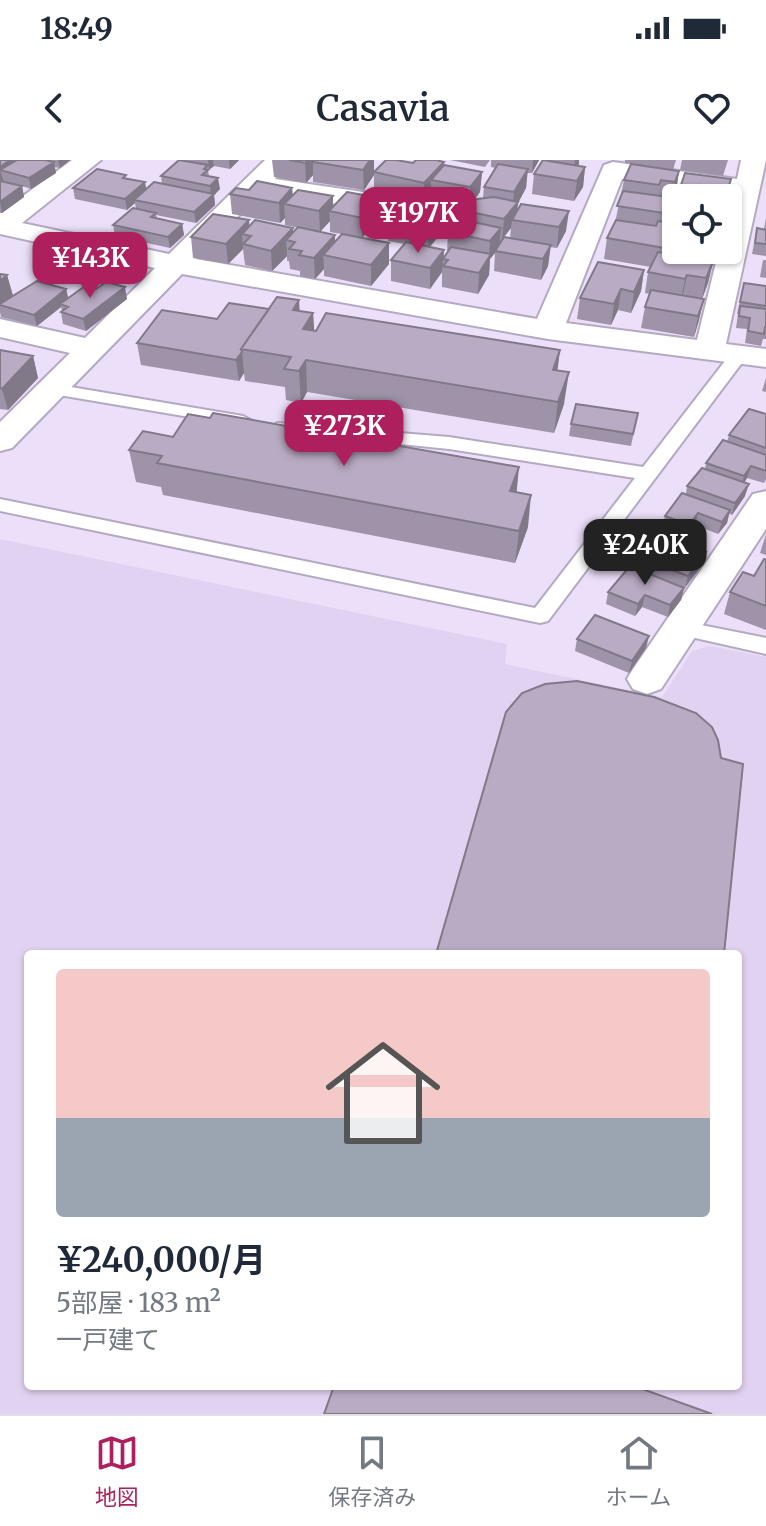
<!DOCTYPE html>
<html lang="ja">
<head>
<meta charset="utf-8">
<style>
	:root { --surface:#fff; --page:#f2f2f3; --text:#1f2937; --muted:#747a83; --line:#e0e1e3; --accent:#ad205d }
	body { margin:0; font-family:Merriweather,"Noto Sans JP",serif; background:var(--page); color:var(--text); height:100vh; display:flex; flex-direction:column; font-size:30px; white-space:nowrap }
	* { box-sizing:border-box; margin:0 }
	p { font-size:26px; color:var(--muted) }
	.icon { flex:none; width:44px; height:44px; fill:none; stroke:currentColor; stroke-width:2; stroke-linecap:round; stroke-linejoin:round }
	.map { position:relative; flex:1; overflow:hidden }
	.drawer { position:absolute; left:24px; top:790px; width:718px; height:440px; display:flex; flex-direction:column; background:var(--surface); border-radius:8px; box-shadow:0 2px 6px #0004 }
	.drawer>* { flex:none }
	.buttons { position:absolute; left:662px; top:24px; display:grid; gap:16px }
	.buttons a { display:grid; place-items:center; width:80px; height:80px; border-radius:8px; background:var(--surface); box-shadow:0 2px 6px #0004; font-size:40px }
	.price { position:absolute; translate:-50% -68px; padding:0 18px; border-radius:16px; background:var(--accent); color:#fff; font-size:26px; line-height:52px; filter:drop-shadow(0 2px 4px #0008) }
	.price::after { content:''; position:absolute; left:50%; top:48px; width:24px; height:18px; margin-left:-12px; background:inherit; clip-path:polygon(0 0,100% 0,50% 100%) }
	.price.selected { background:#222; color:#fff }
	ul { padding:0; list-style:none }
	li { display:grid; align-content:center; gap:16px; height:424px; padding:0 32px }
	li+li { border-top:2px solid var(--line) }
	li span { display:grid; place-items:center; height:248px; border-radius:8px; color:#555 }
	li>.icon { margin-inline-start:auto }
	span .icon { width:144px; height:144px; fill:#fffc; stroke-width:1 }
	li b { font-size:34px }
	.status { display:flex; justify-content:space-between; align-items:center; height:56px; padding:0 40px; background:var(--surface); direction:ltr }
	.status svg { height:22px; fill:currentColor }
	header { display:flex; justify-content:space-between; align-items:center; height:104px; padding:0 32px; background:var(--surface); font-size:36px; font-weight:600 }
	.tabs { display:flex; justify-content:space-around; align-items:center; height:112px; border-top:2px solid var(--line); background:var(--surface); font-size:22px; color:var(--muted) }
	.tabs a { display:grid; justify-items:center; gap:4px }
	.tabs .selected { color:var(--accent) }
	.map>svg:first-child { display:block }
	.built { fill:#e2d2f2; fill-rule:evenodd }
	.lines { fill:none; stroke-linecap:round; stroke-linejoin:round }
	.service-casing { stroke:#b5a9c2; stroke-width:4 }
	.minor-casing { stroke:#b5a9c2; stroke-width:4 }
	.service { fill:#fff; fill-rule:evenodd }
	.minor { fill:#fff; fill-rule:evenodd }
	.wall { fill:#9e93a8; fill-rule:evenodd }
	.shaded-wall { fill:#817888 }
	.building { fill:#b8abc3; stroke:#817888; stroke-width:2 }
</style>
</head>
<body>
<div class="status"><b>18:49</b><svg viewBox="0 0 49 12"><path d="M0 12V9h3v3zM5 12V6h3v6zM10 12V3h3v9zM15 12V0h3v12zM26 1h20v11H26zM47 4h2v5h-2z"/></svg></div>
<header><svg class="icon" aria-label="back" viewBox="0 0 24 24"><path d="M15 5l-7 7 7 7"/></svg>Casavia<svg class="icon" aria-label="heart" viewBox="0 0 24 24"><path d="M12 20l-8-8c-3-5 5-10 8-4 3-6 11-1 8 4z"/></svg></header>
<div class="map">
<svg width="766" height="1254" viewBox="0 0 766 1254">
	<rect width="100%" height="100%" fill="#ebdff9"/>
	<path class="built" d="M0,379L507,484L505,504L662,537L692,491L709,486L766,497V1254H0ZM28,794H738V1226H28Z"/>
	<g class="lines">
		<defs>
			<path id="service" d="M738,191L746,196L744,200L548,461L540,463L0,351V339L535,448L635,318L449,289L283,272L277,271L274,267L277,263L449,277L643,307L732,192Z
				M53,224L243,256L252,261L243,266L47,233L44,229L47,225Z
				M681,461L766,478V494L673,473L670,468L673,463Z"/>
			<path id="minor" d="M72,0H101L22,63L169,94L265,0H292L275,19L458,46L461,52L458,58L448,60L261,33L196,99L537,159L604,5L613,2L737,19L741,0H766L726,184L766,189V207L548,179L182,114L12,288L0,291V262L70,193L0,177V159L85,178L155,108L0,74V53ZM622,19L733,34L728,54V90H719L697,180L566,163Z
				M766,331V369L661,529L647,534L633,529L627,519L633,509L753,334Z"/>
		</defs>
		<use href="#service" class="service-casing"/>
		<use href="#minor" class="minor-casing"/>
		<use href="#service" class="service"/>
		<use href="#minor" class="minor"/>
	</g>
	<path class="wall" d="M0,0H70L60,8L54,7L56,13L31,29L22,26L24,37L2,53H0Z
		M186,0H239L230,9L214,6L208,10L209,16L220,29L214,35L215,45L196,63L156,55L157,58L182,64L184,75L170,88L115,76L113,65L136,49L135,43L127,50L75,39L73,28L127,19L146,29L162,24L161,16Z
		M272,0H374V12L413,3L444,2V5L482,12L480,32L475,39L483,38L484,27L496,8L491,7V0H539L532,13H527L526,28L518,43L517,51L521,44L566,71L557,88L550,87L548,106L541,120L494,111L495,93L490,99L489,115L478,134L442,127V112L430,129L391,121V100L404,84L388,81V61L439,57L438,77L430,87L444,90V97L447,93L448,72L460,60L461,50L464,46L431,40V35L424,43L374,32V15L364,30L313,22V15L306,23L274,17ZM511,68L510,78L504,77Z
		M450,0H490L485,7Z
		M545,0H579L578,6L585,7L583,27L574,41L532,34L534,14Z
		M625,0H676L673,10L679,11L676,31L671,42H669L664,62L668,63L669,54L676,39V90H683L680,96L713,102L708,123L702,139L699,160L694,177L641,168L645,147L650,134L645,133L648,112L651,107L604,99L607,78L615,63L624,20L631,4L625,3Z
		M682,0H728L723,16L680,10Z
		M731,19L727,38H678L681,25Z
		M292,28L293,35L333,36V47L379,58L362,78L389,104L371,126L324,116V109L315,119L300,116V111L290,109L289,101H287V96L272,111L245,105L243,89L228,104L193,98L191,77L249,60V66L293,72L335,82L342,74L330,72V61L320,72L285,65V58L280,63L232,54L230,34L249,30Z
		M766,58V96L752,94L757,68L764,69Z
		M763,100H766V118L760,117Z
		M644,110L641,131L631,153L618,150L611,165L577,159L580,138Z
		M0,114L7,115L13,136L66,129L68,138L127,139L86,171L63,164L61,152L62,151L61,147L37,166L1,157L0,152Z
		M744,123L766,126V179H763L761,186L745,183L747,169L736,168L738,154H737Z
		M269,149L313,153L314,171L560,190L557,210L564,244L554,273L307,232L301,243L286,240L285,227L245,221L244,213L239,221L141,205L137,183L217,159Z
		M0,190L33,196L38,218L8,250L0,249Z
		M766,218V232L762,231Z
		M638,253L631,286L569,276L571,264Z
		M766,254V319L764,323L747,318L744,323L745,336L732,355L729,354L727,363L718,374L695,365L686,377L662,368L665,356L686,334L687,326L705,309L706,303L727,282L729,275Z
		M129,290L516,332L528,367L515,403L163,335L161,327L136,322Z
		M766,374V395L760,393Z
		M706,392L703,404L684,428L681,440L668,457L642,447L635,456L606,444L608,432L636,408L638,397Z
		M766,400V470L724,454L730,432L754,416Z
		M577,479L646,488L629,513L575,491Z"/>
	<path class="shaded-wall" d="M10,0H26L0,10L5,25L0,28V7Z
		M58,0H70L60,8Z
		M208,0H213L214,6L209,10Z
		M229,0H239L230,9Z
		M308,0H318L313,2V15L306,23L305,3Z
		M370,0H374V15L364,30L363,10Z
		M533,0H539L532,13Z
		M575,0H579V4L573,16Z
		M54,2L56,13L31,29L29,18Z
		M444,2L443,22L431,20V35L424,43V23Z
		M585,7L583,27L574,41L577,21Z
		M528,9L526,28L518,43L516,60H512L511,68L502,79L504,59L512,49L514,32Z
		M679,11L676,31L671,42L675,22Z
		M482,12L480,32L469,47L470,27Z
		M218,18L220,29L214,35L215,45L196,63L194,52L211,36L210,26Z
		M145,22L147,33L134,40L135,43L127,50L125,39Z
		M22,26L24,37L2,53L0,42Z
		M292,28L293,46L284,44L285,58L280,63L279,43Z
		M333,36V52L329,51L330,61L320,72L319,51Z
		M669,37L666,58L660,73L664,53Z
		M379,38V58L362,78V58Z
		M569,51L566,71L557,88L559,67Z
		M439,57L438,77L428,89L429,69Z
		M249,60L250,76L242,74L243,89L228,104L226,84Z
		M182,64L184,75L170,88L168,77Z
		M293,68V81L286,80L287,96L272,111L271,91Z
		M501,68L499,88L495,91V93L490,99L489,115L478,134L479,113L489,97L490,81Z
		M335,75V95H323L324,109L315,119L314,98Z
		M389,83V104L371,126V105Z
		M551,85L548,106L541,120L543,99Z
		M444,90L442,112L430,129V108Z
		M713,102L708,123L702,139L706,118Z
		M644,110L641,131L631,153L634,132Z
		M7,115L13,136L0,145V121Z
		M687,115L683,135L681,140L685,119Z
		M125,127L127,139L86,171L83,159Z
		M66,129L69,141L60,144L61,147L37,166L34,155Z
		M621,129L618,150L611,165L614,144Z
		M704,139L699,160L694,177L698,156Z
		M299,140L301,171L293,150Z
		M313,153L315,185L306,200L307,232L301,243L299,211L303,169Z
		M560,190L556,222L549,241L553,210Z
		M242,192L244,213L239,221L236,200Z
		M33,196L38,218L8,250L2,229Z
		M569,212L564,244L554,273L558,242Z
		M751,306L747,318L741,328L744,316Z
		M519,307L516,339L510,331Z
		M749,324L745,336L732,355L735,343Z
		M531,335L528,367L515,403L519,371Z
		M730,350L727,363L718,374L722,362Z
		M698,353L695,365L686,377L689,365Z
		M706,392L703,404L685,428L688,416Z
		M684,428L681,440L668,457L670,445Z
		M645,435L642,447L635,456L638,444Z
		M649,476L646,488L629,513L632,501Z"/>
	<path class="building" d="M0,0H10L0,7Z
		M17,0H45L54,2L29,18L0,10Z
		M179,0L208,5L204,9L208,10L202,15L218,18L210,26L161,16Z
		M289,0H308L305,3Z
		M314,0H370L363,10L313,2Z
		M386,0H396L413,3L416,0H436L444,2L424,23L374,12Z
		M543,0L585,7L577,21L534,14Z
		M498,4L528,9L514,32L484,27Z
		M631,4L679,11L675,22L661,20L659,25L624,20Z
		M444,5L482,12L470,27L431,20Z
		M97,9L126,15L123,18L145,22L125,39L73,28Z
		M685,13L731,19L727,32L681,25Z
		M0,21L22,26L0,42Z
		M257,21L292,28L279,43L230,34L236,28L249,30Z
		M154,22L214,34L194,52L134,40Z
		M298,30L333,36L319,51L284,44Z
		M623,31L669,37L664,53L617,46Z
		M347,32L379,38L362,58L329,51Z
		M494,37L518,42L504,59L461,50L469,40Z
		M675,39L676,55L669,54Z
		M521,44L569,51L559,67L512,60Z
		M133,48L156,53L151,57L182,64L168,77L113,65Z
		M398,49L439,57L429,69L388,61Z
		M213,54L249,60L226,84L191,77Z
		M459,59L501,68L490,81L448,72Z
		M255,60L293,68L271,91L243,84L251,76L242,74Z
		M616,60L656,66L658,61L676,64V90L607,78Z
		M298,67L335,75L314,98L299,95L302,91L289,89L295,82L286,80Z
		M757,68L766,70V84L755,83Z
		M342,74L389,83L371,105L323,95Z
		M504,77L551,85L543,99L495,91Z
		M406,82L444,90L430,108L391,100Z
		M451,87L491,94L479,113L443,106L448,100L443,99Z
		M658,92L713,102L706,118L687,115L685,119L648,112Z
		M598,102L644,110L634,132L621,129L614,144L580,138Z
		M0,114L7,115L0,121Z
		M37,121L66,129L34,155L0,145V144Z
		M106,122L125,127L83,159L61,152L68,147L60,144L85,126L96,129Z
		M744,123L766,126V146L740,142Z
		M651,130L704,139L698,156L645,147Z
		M277,137L299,140L293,150L313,153L303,169L316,171L326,153L560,190L553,210L569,212L558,242L306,200L299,211L284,209L291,197L241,189Z
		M229,143L269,149L241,189L242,192L236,200L137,183L162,150L217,159Z
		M740,146L766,149V167H765L764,174L748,171L750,158L739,156Z
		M0,190L33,196L2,229L0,228Z
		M576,244L638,253L633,274L571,264Z
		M749,249L766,254V288L729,275Z
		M213,253L519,307L510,331L531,335L519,371L157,303L162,296L129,290L143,271L173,277L188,254L210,258Z
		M723,280L766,295V311L751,306L744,316L706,303Z
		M702,308L749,324L735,343L687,326Z
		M682,333L730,350L722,362L698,353L689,365L665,356Z
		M657,373L706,392L688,416L638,397Z
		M764,399L766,400V446L730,432L743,412L754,416Z
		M630,406L684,428L670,445L645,435L638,444L608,432Z
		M595,455L649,476L632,501L577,479Z
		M577,521L654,537L696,553L712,567L718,580L721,598L743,604L724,794H436L506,552L522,533L545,524Z
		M738,953L740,957L741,977L738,985Z
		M334,1226H634L712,1254H324Z"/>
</svg>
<div class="buttons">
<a><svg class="icon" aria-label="locate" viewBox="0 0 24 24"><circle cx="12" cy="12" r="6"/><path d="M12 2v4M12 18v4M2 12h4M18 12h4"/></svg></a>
</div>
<b class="price" style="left:418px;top:95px">¥197K</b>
<b class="price" style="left:90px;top:140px">¥143K</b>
<b class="price" style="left:344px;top:308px">¥273K</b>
<b class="price selected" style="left:645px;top:427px">¥240K</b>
<section class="drawer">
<ul>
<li><span style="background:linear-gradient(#f6c9c9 60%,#9aa5b1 0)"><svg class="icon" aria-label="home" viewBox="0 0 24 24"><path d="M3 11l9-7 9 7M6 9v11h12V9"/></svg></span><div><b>¥240,000/月</b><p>5部屋 · 183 m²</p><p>一戸建て</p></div></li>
</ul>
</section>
</div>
<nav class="tabs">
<a class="selected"><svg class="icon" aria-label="map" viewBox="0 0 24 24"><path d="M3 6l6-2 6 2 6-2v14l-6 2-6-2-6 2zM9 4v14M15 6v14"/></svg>地図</a>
<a><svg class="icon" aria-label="saved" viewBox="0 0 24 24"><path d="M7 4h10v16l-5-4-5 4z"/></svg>保存済み</a>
<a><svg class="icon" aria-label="home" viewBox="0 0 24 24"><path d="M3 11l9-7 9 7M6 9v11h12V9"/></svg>ホーム</a>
</nav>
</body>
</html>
